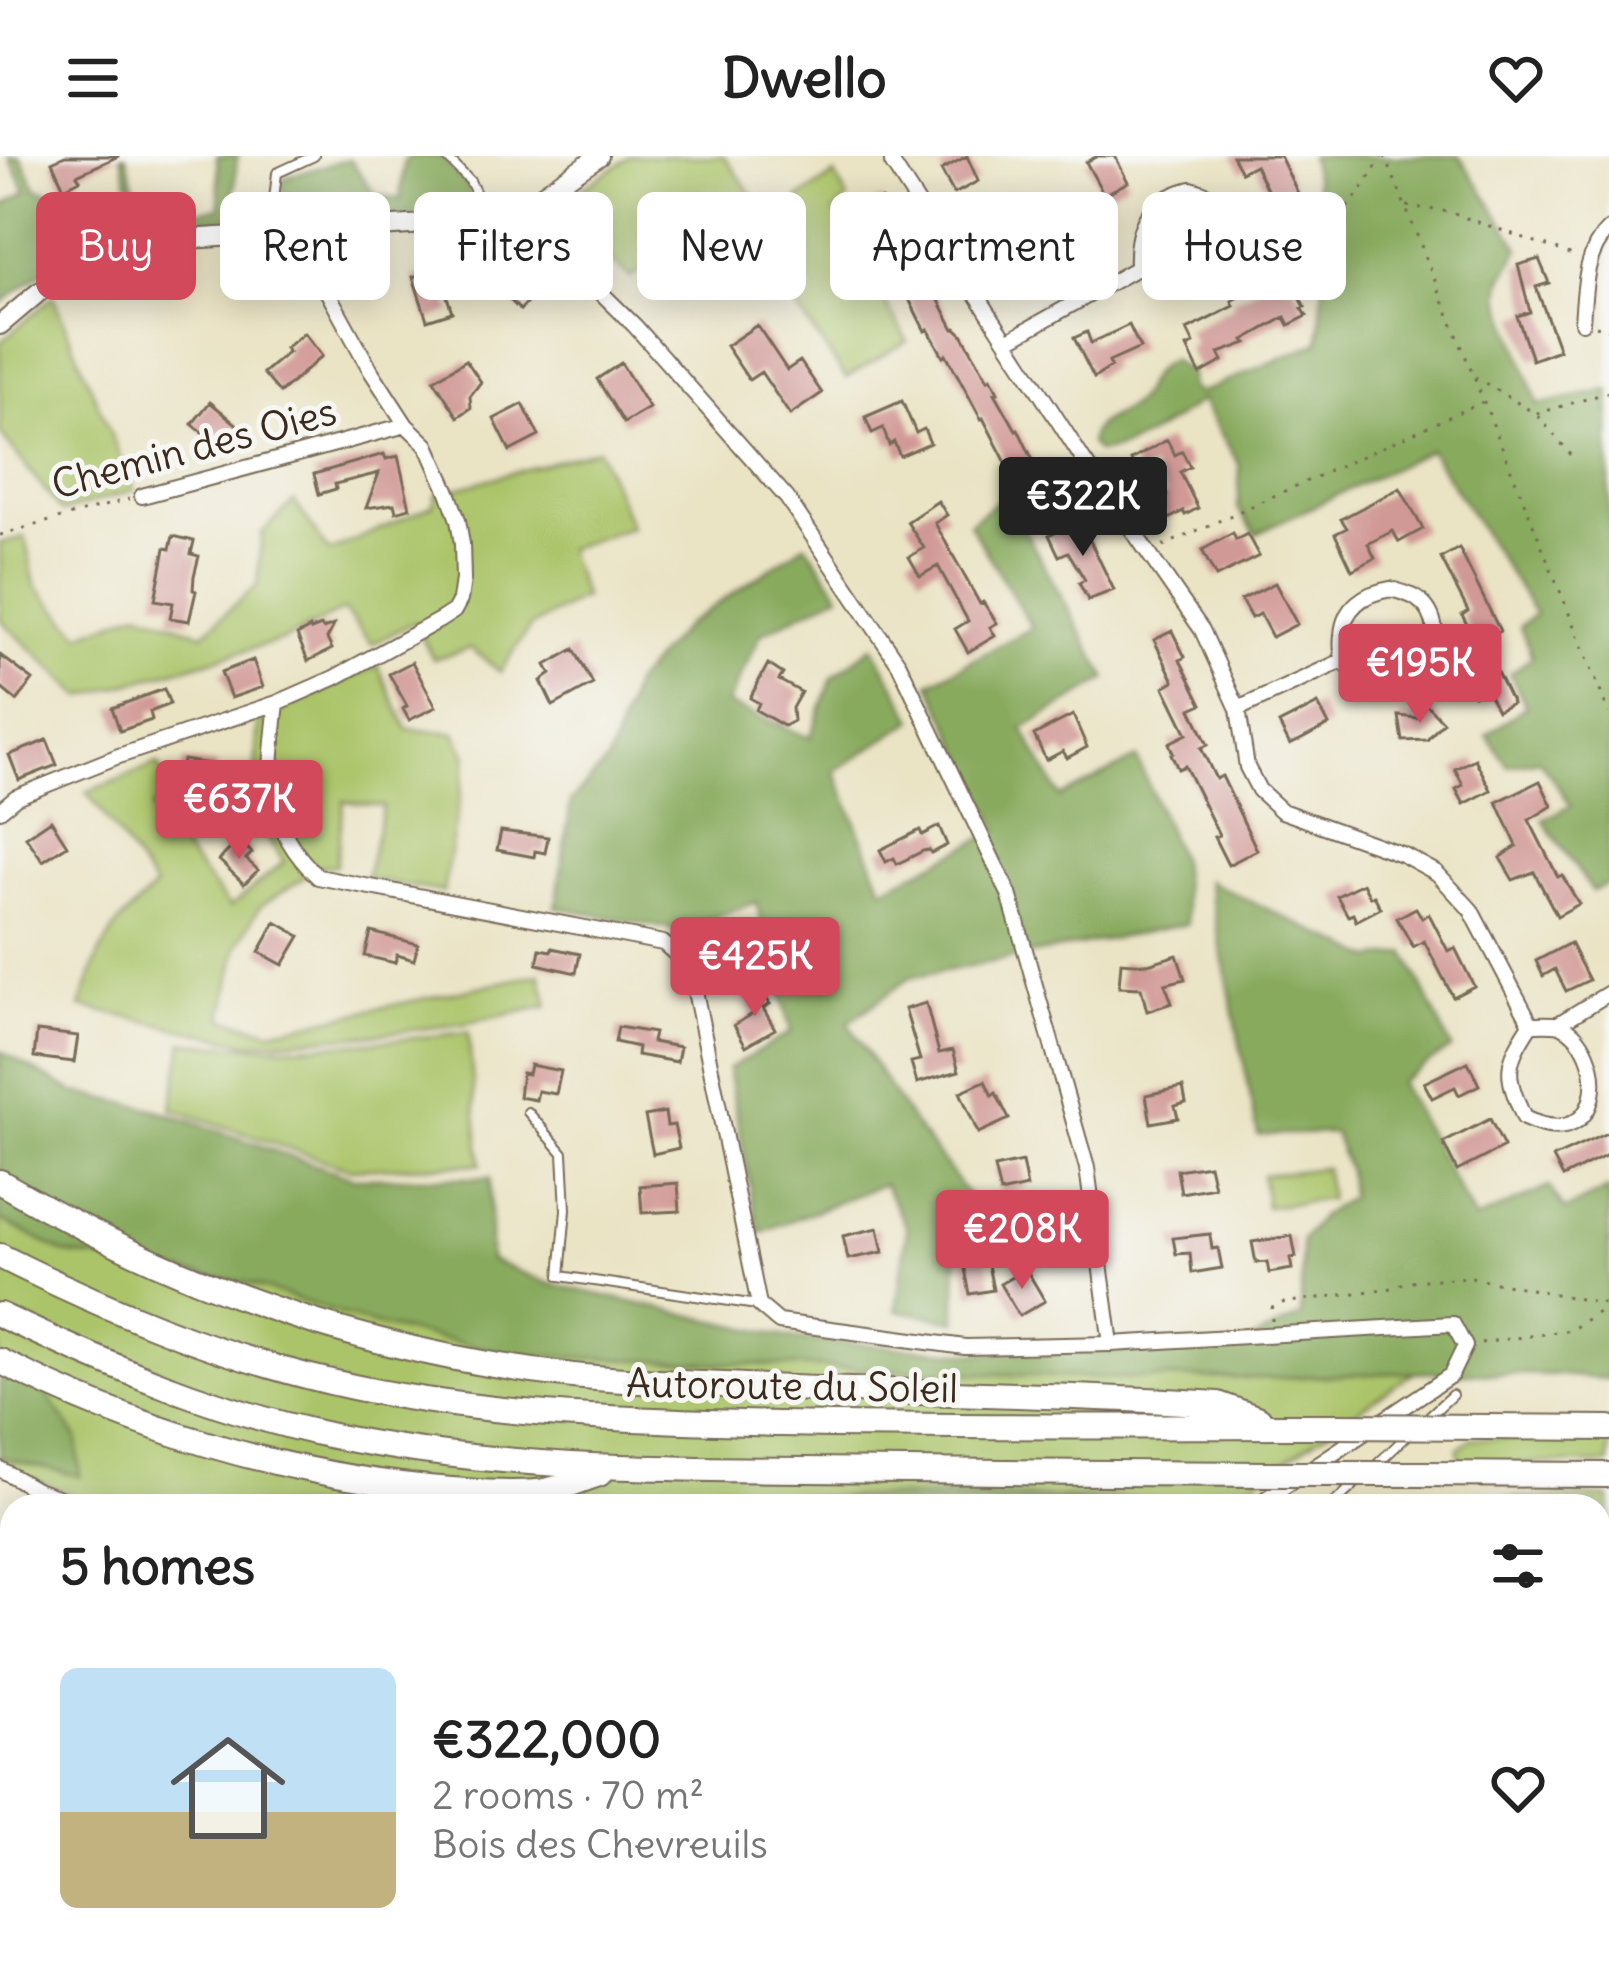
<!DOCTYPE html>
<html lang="en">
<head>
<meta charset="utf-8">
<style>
	:root { --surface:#fff; --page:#f2f2f2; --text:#222; --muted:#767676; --accent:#d1495b }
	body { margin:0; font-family:Delius,sans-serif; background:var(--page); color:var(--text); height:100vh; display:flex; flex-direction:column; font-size:45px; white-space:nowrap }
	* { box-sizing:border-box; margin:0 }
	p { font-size:39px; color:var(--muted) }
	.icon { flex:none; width:66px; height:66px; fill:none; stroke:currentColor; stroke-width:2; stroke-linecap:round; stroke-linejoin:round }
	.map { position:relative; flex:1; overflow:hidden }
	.side { position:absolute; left:0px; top:1338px; width:1611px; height:471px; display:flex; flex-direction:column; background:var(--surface); border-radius:36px 36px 0 0; box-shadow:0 6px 30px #0003 }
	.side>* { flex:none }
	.hud { position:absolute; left:36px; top:36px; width:1539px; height:108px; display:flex; gap:24px }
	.price { position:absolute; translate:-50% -102px; padding:0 27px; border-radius:12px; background:var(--accent); color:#fff; font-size:39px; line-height:78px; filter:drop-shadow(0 3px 6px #0008) }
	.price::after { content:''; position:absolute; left:50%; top:72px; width:36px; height:27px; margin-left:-18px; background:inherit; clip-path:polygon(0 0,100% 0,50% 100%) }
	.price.current { background:#222; color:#fff }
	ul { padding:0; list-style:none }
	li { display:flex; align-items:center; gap:36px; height:300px; padding:0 60px }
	li span { display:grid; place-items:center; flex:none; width:336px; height:240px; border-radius:18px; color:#555 }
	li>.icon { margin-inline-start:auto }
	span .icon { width:144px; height:144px; fill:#fffc; stroke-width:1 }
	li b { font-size:51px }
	h2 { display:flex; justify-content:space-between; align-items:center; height:144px; padding:0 60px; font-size:51px }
	.chip { padding:0 42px; border-radius:18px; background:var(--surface); box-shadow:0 6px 30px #0003; font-size:42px; line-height:108px }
	.chip.current { background:var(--accent); color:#fff }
	header { display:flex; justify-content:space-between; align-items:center; height:156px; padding:0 60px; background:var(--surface); font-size:54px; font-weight:700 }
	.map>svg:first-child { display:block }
	.green { fill:#abc469; stroke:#737744; stroke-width:3 }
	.forest { fill:#88aa5d; stroke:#626a3e; stroke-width:3 }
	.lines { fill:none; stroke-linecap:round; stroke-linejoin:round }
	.stream { stroke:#5cb9da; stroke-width:4.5 }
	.building { fill:#d19996 }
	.lane-casing { stroke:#786b58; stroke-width:12 }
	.street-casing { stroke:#786b58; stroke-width:18 }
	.secondary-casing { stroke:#786b58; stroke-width:22 }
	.highway-casing { stroke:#786b58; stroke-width:28 }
	.path { stroke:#786b58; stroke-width:3; stroke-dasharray:3 9; stroke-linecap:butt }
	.lane { stroke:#fff; stroke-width:8 }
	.street { stroke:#fff; stroke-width:14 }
	.secondary { stroke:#fff; stroke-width:18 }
	.highway { stroke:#fff; stroke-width:24 }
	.highway-bridge-casing { stroke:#786b58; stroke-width:28; stroke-linecap:butt }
	.highway-bridge { stroke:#fff; stroke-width:24 }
	.labels { text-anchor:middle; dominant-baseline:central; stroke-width:10; stroke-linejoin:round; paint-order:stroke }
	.street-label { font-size:39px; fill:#3b2a1e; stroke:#f6f6f2 }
</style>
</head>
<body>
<header><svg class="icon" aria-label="menu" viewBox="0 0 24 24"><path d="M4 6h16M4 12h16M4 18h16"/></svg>Dwello<svg class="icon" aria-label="heart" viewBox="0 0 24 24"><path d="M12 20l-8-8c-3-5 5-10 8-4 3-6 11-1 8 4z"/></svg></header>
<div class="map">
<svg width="1609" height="1807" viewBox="0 0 1609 1807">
	<rect width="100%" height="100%" fill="#f6f6f2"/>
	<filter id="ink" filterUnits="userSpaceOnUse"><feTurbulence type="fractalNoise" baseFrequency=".00833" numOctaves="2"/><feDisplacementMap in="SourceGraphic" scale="24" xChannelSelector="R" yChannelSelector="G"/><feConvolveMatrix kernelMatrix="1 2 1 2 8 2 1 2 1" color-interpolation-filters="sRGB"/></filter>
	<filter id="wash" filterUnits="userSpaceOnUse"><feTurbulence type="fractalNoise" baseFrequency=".004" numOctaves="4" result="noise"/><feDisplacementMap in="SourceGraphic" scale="48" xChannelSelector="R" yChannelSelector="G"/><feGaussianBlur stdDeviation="2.7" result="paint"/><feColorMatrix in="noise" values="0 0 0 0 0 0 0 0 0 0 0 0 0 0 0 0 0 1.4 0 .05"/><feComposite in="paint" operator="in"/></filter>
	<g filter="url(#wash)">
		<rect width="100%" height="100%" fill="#eae3c4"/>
		<path class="green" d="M631,0H724L773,67L801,74L798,43L835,19L848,43L834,56L907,185L846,222L792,145L757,143L709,65L631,122L553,52Z
			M53,140L134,334L62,356L0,277V187Z
			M598,293L631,371L566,393L584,441L530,471L500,516L471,492L433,503L415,466L372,488L344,454L285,483L82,541L0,463V387L25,381L35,429L81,479L139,455L203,478L257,429L262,377L294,345L329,396L433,349L436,338Z
			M378,510L407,573L455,577L467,600L443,736L366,723L383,650L344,645L336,710H322L260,750L237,791L223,862L271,875L540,818L548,850L463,868L368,879L247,887L80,851L99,798L118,768L155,731L87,636L158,608L170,634L151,653L230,751L284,706L253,662L258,565Z
			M468,876L481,1008L349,1013L172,953L183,886C279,896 373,887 468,876Z
			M1325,1012L1329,1043L1266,1051L1262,1019Z
			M0,1063L64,1097L245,1126L372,1168L519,1199L1095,1222H1274L1414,1216L1224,1346L1145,1342L797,1341L646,1346L657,1350H116C72,1340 40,1329 0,1306V1301L79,1320L0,1214Z
			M1472,1282L1609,1283V1308L1459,1306L1458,1292Z
			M1609,1341V1459L1599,1458V1350H1348L1361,1344Z"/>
		<path class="forest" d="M9,0H20L37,33L54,37L83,84L138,65L121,0H126L144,63L220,52L217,0H237L232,62C201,64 168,63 138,70C84,81 42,116 0,148V52L26,35Z
			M411,0H439L468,31L472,47L459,55C423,57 306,72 281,55L284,22L350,3L375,38L400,44L404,5Z
			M1310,0H1459L1520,92L1502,124L1500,139L1538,249L1609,234V727L1592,735L1543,664L1571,649L1539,604L1508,610L1487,579L1526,550L1510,518L1532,501L1520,471L1535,458L1430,294L1256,378L1238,352L1240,310L1201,244C1175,264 1130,296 1097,296L1090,288C1091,263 1116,263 1132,249C1150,233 1144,216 1171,204L1190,217V231L1198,238L1319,186L1323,129L1304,89L1315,59L1317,35Z
			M1005,339L1107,523L1023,573L1060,641L1137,602L1180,705L1187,768L909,822L848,867L905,956L971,1043L957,1079L956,1165L896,1154L907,1072L884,1028L759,1077L728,913L791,876L756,746L680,775L556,751L571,645L608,605L634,527L685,470L806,388L840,438L761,478L727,548L810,582L832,522L873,490L914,564L835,615L883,733L999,674L930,527L1032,472L969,367Z
			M1208,725L1373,803L1406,797L1451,892L1399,926L1475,1064L1549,1031L1565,1054L1609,1033V1223L1560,1219L1414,1216L1274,1222H1094L519,1199L371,1168L245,1126L64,1097L0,1063V895L74,936L154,953L353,1022H490V1104L547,1127L796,1183L973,1197L1232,1193L1301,1160L1302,1084L1321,1060L1350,1041L1348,1015L1334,977L1258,979Z
			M0,1215L46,1238L77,1282L80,1320L0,1301Z
			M797,1341C985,1341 1173,1347 1360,1344L1348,1350H657L642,1344Z
			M1599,1458L1609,1459V1807H1565L1560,1797H1599Z
			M7,1468L12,1469V1797H1059V1807H0V1472Z
			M1143,1797H1411L1404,1807H1143Z"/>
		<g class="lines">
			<path class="stream" d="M0,1691L12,1696
				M203,1797L208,1807
				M1179,1797L1180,1801L1192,1807
				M1234,1807L1237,1797"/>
		</g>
		<g id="blocks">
			<path class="building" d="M65,0H119L77,19L80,24L64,32L52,6Z
				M967,0L978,25L954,38L941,14Z
				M1098,0H1115L1128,26L1104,39L1086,6Z
				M1232,0H1280L1307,56L1271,75L1265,63L1273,58L1267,46L1272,44L1255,9L1241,16Z
				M881,43L929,135L933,133L954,173L956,172L962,178L988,224L991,222L998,236L995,237L1016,274L1018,273L1052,344L1031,355L983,262L981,263L946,198L943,200L928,173L925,175L901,127L892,116L881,122L871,105L880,101L864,68L859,70L852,59Z
				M1090,47L1109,84L1096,91L1089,78L1012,120L998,98Z
				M707,79L716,94L706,101L709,105L684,121L672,102Z
				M1539,103L1549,127L1536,131L1559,194L1532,204L1517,160L1530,156L1518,109Z
				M527,105L548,125L520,154L500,134Z
				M438,113L452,156L427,164L413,121Z
				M1286,115L1305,151L1302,152L1307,160L1289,169L1285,161L1244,184L1247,187L1219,197L1223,205L1200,218L1187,191L1194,188L1187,174L1234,150L1232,145Z
				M757,169L787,214L800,205L822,237L790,259L761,216L749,224L726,190Z
				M1129,169L1140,192L1109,206L1111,211L1094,222L1074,182L1087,176L1091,187Z
				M304,177L322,200L280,237L263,217L288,196L285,192Z
				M466,204L481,226L470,240L471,252L458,261L434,224Z
				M621,207L649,252L624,267L597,223Z
				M902,245L916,277L924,273L930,287L900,300L894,286L889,289L883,272L872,277L865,261Z
				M210,246L247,277L229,298L192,268Z
				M523,248L539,280L510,295L494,263Z
				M1167,284L1175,299L1182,295L1190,311L1180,316L1198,352L1185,359L1183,355L1167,364L1156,344L1167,339L1152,311L1138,318L1131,304Z
				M384,298L386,303L398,300L410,352L396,356L394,348L366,352L379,317L335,328L336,333L319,338L314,318Z
				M1400,332L1423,373L1399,386L1393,375L1368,388L1375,402L1352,414L1335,378L1347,372L1341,363Z
				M938,345L947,359L935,367L980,448L983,446L997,467L990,471L995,480L968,496L955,473L968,465L938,410L920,420L909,401L924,392L907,366Z
				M1080,364L1114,434L1088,444L1079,427L1085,424L1068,396L1059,400L1049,379Z
				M1233,377L1236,384L1247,378L1259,400L1216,421L1202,394Z
				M173,380L194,385L191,398L199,400L194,420L193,434L196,435L189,465L170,462L173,447L155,444L165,392L170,393Z
				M1459,392L1500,475L1487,481L1485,477L1474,482L1462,459L1468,455L1441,402Z
				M1275,427L1297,468L1272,481L1260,458L1251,462L1241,444Z
				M334,469L327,483L332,493L308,505L297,479L310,472L311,474L321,470L323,473Z
				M1172,475L1185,501L1180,504L1202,548L1191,553L1208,589L1201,592L1216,623L1222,620L1257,694L1228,709L1214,681L1219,679L1185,610L1178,613L1171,598L1173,597L1169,587L1187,578L1164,531L1174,525L1154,484Z
				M574,493L593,528L553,550L541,525L551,518L546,509Z
				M0,499L33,524L17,545L0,531Z
				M253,504L263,531L231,542L221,516Z
				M412,506L436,551L409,564L403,553L407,550L389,518Z
				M768,508L783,518L779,524L801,536L792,552L793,565L784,570L756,554L759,547L750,542Z
				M1494,510L1512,547L1497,554L1486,534L1474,539L1466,524Z
				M164,533L170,548L150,556L152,564L120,575L112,552Z
				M1318,548L1329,569L1290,589L1279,568Z
				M1426,548L1443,566L1427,584L1403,585L1399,560L1417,562Z
				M1073,559L1087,591L1067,602L1063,595L1046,604L1034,579Z
				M47,584L57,609L19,624L9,599Z
				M1475,603L1491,634L1464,648L1456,633L1463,629L1455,613Z
				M183,604L217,609L213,632L180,627Z
				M1540,625L1552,650L1529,664L1558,721L1562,719L1579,748L1557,760L1534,716L1513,724L1500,702L1517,690L1497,646Z
				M51,664L67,689L43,705L26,681Z
				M939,670L947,689L931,697L929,694L923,695L897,708L894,702L886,706L880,694L920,674L922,679Z
				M501,675L548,681L545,697L535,695L534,701L497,694Z
				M239,684L252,697L246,703L258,714L244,728L219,704Z
				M1363,727L1370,741L1374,740L1381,752L1356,765L1353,758L1348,760L1337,740Z
				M1416,752L1422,762L1429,758L1448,795L1455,792L1474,830L1453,841L1424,785L1413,791L1397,762Z
				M276,766L300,780L283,809L259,796Z
				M371,776L418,788L414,804L397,799L395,807L365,800Z
				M1570,787L1589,824L1566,835L1555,813L1543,820L1536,805Z
				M552,792L580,798L576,817L537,808L540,793L551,795Z
				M1177,799L1185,823L1165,828L1172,847L1147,855L1141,832L1119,831L1121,806L1148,808Z
				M760,832L770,848L763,852L775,873L746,890L734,869L754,857L744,841Z
				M926,847L939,897L953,894L959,915L917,927L911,906L920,904L905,853Z
				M618,871L654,877L652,886L680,891L677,906L637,899L638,891L615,886Z
				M37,875L78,880L74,906L34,901Z
				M1468,906L1479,929L1459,939L1455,931L1432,942L1424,927Z
				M530,909L561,915L556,938L538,935L536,944L519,941L522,917L528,918Z
				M985,925L992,940L996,937L1009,963L978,977L960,936Z
				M1183,931L1186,947L1175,950L1178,962L1151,967L1146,939Z
				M665,956L667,970L674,969L679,992L653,998L645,960Z
				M1490,963L1504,991L1457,1015L1443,987Z
				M1609,976V998L1563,1021L1553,1002Z
				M1022,1006L1027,1031L1000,1037L994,1012Z
				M1209,1009L1214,1031L1181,1037L1177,1014Z
				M678,1027L680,1055L642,1057L640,1030Z
				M878,1072L883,1096L848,1103L843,1080Z
				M1210,1078L1212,1093L1218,1092L1222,1112L1192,1117L1190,1097L1176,1098L1173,1082Z
				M1292,1080L1296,1101L1290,1102L1292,1113L1269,1117L1267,1106L1256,1107L1252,1086Z
				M986,1098L993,1134L970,1138L963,1103Z
				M1026,1113L1045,1145L1019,1160L1000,1128Z"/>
		</g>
	</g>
	<g filter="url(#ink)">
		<use href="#blocks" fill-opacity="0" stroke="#786b58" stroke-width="3"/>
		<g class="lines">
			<defs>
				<path id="lane" d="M445,0L470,25L488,63
					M287,72L273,52L277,17L314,0
					M528,956L563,997L566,1054L560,1120L757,1149
					M1425,1264L1452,1239
					M1372,1313L1409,1278
					M1331,1350L1356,1327"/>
				<path id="street" d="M892,0V7L1084,305L1202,474L1238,553L1247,611L1259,634L1282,655L1404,699L1437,717L1471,754L1531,868
					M1191,33C1254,48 1250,121 1192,128C1173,131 1154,119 1137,112C1135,68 1149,44 1191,33Z
					M518,55L635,170L787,342L899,508L1009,738L1087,1012L1111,1188
					M1582,166C1585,133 1584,97 1609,73
					M1007,185L1137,112
					M142,340L406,269
					M1391,433C1400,436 1410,438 1417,443C1438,457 1441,490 1426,509C1408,533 1361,533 1345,506C1341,498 1341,488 1342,479C1344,450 1365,437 1391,433Z
					M277,547C269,619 261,667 318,721L663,787L682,803L694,830L759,1149L779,1166L965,1191L1111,1188L1453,1168L1465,1190L1451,1219L1255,1350
					M1238,553L1344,504
					M0,654L16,641L116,601L277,547L334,522L440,464L454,455L460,444L463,423L462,388L458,364L448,336L427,289L406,269L371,215L306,97L288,75
					M1531,868C1540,868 1551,867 1560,869C1609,890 1609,1002 1524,962C1505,918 1504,909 1531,868Z
					M1558,868L1609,837
					M0,1313L36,1334L83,1350
					M0,1461L12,1465
					M1599,1469L1609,1470"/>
				<path id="secondary" d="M0,169L39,136L140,86L489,64L518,55L599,0"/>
				<path id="highway" d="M0,1026C176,1129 369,1198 573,1220C630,1226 688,1227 745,1230C903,1237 1060,1238 1218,1248L1259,1263
					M0,1100C106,1153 215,1199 331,1226C480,1261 630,1264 782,1268C967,1272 1152,1270 1337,1270
					M0,1159C107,1209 217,1256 333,1280C489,1312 646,1313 804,1314C959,1316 1113,1317 1268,1318
					M0,1205C133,1273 280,1317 428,1332C464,1335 501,1339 538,1336C558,1334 580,1324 599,1318
					M1488,1271L1609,1272
					M1420,1318L1609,1319"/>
			</defs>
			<use href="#lane" class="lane-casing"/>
			<use href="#street" class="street-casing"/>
			<use href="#secondary" class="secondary-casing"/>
			<use href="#highway" class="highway-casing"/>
			<path class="path" d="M1385,0L1609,557
				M1407,50L1449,56L1576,100
				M1251,90C1319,97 1352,53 1382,0
				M1596,170L1609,174
				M1475,221L1536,258L1609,236
				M1538,260L1573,301
				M0,379L129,343
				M1163,390L1482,246
				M1272,1165V1152L1282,1147L1392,1132L1409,1125L1471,1121L1609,1149
				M1481,1187L1571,1174L1607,1150
				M1599,1452H1609
				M0,1719L10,1724
				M137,1797L150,1807
				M652,1797L665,1807
				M1307,1797L1316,1807
				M2,1807V1782L11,1724
				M612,1807L627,1797"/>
			<use href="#lane" class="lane"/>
			<use href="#street" class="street"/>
			<use href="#secondary" class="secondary"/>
			<use href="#highway" class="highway"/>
			<defs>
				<path id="highway-bridge" d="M1337,1270L1488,1271
					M1268,1318H1420"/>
			</defs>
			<use href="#highway-bridge" class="highway-bridge-casing"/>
			<use href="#highway-bridge" class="highway-bridge"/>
		</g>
	</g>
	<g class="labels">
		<g class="street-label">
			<text transform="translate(194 292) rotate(-15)">Chemin des Oies</text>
			<text transform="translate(792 1230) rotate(1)">Autoroute du Soleil</text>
		</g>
	</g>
</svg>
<b class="price current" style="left:1083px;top:403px">€322K</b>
<b class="price" style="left:1420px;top:570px">€195K</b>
<b class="price" style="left:239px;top:706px">€637K</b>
<b class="price" style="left:755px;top:863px">€425K</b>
<b class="price" style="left:1022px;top:1136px">€208K</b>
<div class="hud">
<a class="chip current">Buy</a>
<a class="chip">Rent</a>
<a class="chip">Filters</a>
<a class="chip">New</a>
<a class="chip">Apartment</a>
<a class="chip">House</a>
</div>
<section class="side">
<h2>5 homes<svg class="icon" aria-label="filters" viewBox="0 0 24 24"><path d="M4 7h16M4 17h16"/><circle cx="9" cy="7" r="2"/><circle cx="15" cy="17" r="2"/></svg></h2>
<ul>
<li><span style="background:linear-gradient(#bfe0f5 60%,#c2b280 0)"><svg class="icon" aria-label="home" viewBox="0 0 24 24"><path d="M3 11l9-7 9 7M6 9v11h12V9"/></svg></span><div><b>€322,000</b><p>2 rooms · 70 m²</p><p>Bois des Chevreuils</p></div><svg class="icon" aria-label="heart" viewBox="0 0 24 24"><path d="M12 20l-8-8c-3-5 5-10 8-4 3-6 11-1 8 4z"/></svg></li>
</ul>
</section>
</div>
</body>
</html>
